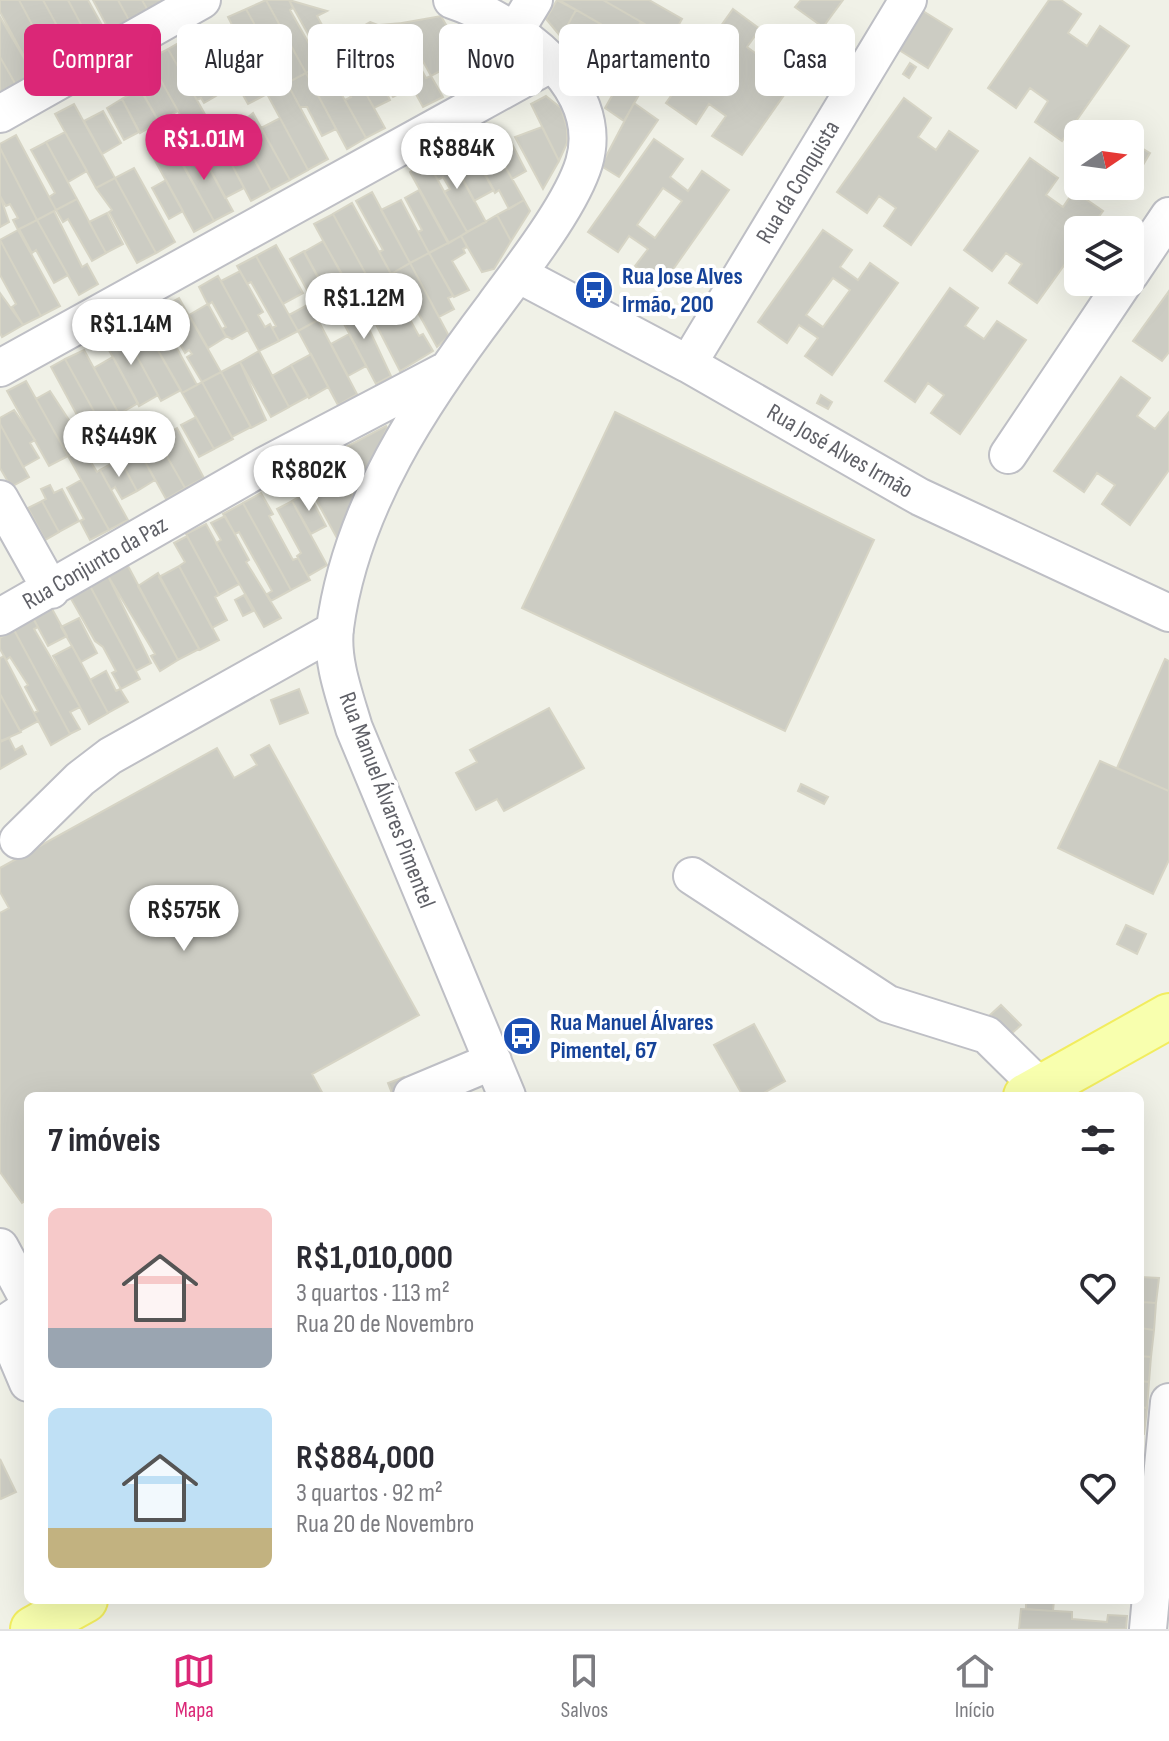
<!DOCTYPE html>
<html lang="pt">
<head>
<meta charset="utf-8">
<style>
	:root { --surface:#fff; --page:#f7f7f7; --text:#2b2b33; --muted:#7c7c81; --line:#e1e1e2; --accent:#db2777 }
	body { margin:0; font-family:"Sofia Sans Condensed",sans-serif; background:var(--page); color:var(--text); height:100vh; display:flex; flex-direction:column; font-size:30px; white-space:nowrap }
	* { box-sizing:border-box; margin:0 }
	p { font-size:26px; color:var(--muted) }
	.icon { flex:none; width:44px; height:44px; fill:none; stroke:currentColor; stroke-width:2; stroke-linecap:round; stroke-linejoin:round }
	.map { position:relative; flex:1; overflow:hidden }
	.sheet { position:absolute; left:24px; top:1092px; width:1120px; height:512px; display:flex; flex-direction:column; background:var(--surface); border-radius:12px; box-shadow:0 8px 32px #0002 }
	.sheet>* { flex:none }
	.top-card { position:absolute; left:24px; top:24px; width:1122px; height:72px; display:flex; gap:16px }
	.needle { width:52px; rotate:77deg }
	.fabs { position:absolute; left:1064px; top:120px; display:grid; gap:16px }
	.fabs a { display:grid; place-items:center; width:80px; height:80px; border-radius:12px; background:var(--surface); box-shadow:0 8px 32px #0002; font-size:40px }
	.price { position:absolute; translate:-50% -68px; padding:0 18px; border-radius:28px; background:#fff; color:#222; font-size:26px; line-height:52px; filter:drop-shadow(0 2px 4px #0008) }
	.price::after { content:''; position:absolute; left:50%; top:48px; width:24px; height:18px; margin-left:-12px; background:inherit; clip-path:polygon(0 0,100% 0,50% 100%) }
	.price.on { background:var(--accent); color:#fff }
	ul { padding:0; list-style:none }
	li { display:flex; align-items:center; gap:24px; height:200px; padding:0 24px }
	li span { display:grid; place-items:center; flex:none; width:224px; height:160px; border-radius:12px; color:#555 }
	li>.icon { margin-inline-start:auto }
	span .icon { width:96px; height:96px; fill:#fffc; stroke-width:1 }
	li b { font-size:34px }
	h2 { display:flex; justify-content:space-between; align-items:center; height:96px; padding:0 24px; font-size:34px }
	.chip { padding:0 28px; border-radius:12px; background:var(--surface); box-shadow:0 8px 32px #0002; font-size:28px; line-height:72px }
	.chip.on { background:var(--accent); color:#fff }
	.dock { display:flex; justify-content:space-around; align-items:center; height:112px; border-top:2px solid var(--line); background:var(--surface); font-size:22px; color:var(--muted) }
	.dock a { display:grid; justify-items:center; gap:4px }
	.dock .on { color:var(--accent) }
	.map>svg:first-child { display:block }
	.building { fill:#ccccc3; stroke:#d6d4c5; stroke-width:2; fill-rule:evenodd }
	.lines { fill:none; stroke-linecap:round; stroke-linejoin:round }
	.minor-casing { stroke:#bebfc5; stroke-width:40 }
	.major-casing { stroke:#f2ed5f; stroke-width:48 }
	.minor { stroke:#fff; stroke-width:36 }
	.major { stroke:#f8ffae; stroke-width:44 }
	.labels { text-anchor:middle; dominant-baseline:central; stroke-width:8; stroke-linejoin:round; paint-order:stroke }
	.street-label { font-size:24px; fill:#5f6067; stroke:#fff }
	.transit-label { font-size:24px; font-weight:bold; fill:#164399; stroke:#fff; text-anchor:start }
</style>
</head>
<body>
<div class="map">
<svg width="1169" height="1629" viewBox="0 0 1169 1629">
	<rect width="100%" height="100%" fill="#f0f1e7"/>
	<path class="building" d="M0,0H19L53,64L34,75L0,12Z
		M19,0H43L73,55L54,66Z
		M43,0H68L92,45L73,55Z
		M68,0H88L108,36L92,45Z
		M93,0H118L131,24L111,34Z
		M118,0H142L150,14L131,24Z
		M142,0H167L150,14Z
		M266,0H289L293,8L290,10L316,56L320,54L324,63L306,73Z
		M266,0L306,73L287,83L246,9Z
		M289,0L327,11L317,16L339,55L324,63Z
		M557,0L576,10L561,37L546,19Z
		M559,0H603L641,22L638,26L646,31L644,36L665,48L660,58Z
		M603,0H649L682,19L671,39Z
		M801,0H843L823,27L795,7Z
		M1049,0H1061L1081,14L1068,33L1087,46L1100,26L1129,46L1062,141L1035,122L1048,101L1030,88L1016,108L988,88Z
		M246,9L287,83L267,94L228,17Z
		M733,9L760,29L747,47L766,61L780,42L808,61L742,155L712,136L726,116L709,104L696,124L666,103Z
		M576,10L640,47L630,64L586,38L576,55L561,37Z
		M923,11L952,29L928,68L899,50Z
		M441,16L465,58L431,76L402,23Z
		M0,17L34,75L16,85L0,57Z
		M370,22L378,25L382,31L354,46L348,35Z
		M402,23L417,50L412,52L426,78L431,76L443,97L423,107L378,25Z
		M207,27L235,79L216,89L189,37Z
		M472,28L493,59L485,74L478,77L462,43L472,36L468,32Z
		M382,31L412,87L393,97L376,66L381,63L371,46L366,48L362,42Z
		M189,37L216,90L213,91L216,96L204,103L201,98L197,100L168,49Z
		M239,39L267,94L248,104L239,88L245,85L241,76L235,79L219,49Z
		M362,42L390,100L374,108L343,52Z
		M640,47L660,58L624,121L605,108Z
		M168,49L211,125L192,136L149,59Z
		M343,52L385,128L366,138L345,100L351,97L345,88L340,91L324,63Z
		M0,57L16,85L0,93Z
		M149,59L178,111L159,122L130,70Z
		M324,63L366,138L347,149L306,73Z
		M910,63L916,67L909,78L903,74Z
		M306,73L336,129L322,136L307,107H300L287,83Z
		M287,83L328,159L308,170L267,94Z
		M140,89L159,122L140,133L122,99Z
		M546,96L561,108L567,128V143L559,161L531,104Z
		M904,98L931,118L918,137L936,150L949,131L978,151L911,245L884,226L896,208L879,196L867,213L837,192Z
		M122,99L139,132L124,140L107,108Z
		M634,103L658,120L619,177L601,166Z
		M74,104L115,178L96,188L55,114Z
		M103,111L121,143L102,154L84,121Z
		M253,113L290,180L271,190L232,119L238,116L241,123Z
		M230,115L271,190L251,201L211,125Z
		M280,118L308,170L290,180L261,128Z
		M211,125L244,188L225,198L192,136Z
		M542,127L559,161L543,189L515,137Z
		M484,129L524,200L509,209L499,190L495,193L466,140Z
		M65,132L87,171L68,182L46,142Z
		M16,135L56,210L37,220L0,148V144Z
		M654,139L683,159L670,177L688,191L702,171L729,190L662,285L635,266L648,249L629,236L618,252L588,232ZM663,188L682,201L655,238L637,225Z
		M510,140L526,171L512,179L495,148Z
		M1130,141L1150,153L1133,182L1130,180Z
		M46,142L77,199L56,210L49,197L55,193L31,150Z
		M195,142L233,211L214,221L176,153Z
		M173,146L214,221L194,232L153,157Z
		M0,148L37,220L18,230L13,220L18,218L10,204L6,206L0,196Z
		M447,150L486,222L467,232L444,192L450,189L443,177L438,180L427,161Z
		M476,158L494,190L474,201L457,169Z
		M1030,158L1058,178L1046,195L1063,207L1074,191L1103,211L1089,230H1078V246L1037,303L1009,283L1022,264L1006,253L992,271L964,250Z
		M427,161L467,232L449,243L410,172Z
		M134,168L175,242L156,253L115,178Z
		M115,178L156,253L137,263L109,212L112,210L96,188Z
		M166,180L183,211L169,219L152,188Z
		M419,190L448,243L429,253L418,232L422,230L405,198Z
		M372,192L410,263L391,274L379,252L383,250L356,201Z
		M0,196L9,222L0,227Z
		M77,199L106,253L92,261L68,219L63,222L56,210Z
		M401,200L429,253L410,263L381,210Z
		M524,200L530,211L511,241L497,215Z
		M352,203L394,279L374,289L333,214Z
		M54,211L82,267L87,264L98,284L79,295L37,220Z
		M107,213L123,244L106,253L89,222Z
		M333,214L374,289L355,299L314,224Z
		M497,215L511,241L494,269L482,272L461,236Z
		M37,220L68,275L54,283L36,250L32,253L19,229Z
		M18,230L60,306L41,316L0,240Z
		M823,230L852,250L840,267L858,280L870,263L898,283L832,375L805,356L818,338L799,325L787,343L758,322ZM833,278L850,290L823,327L806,315Z
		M461,236L467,247L463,249L465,253L452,261L469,290L454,297L429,253Z
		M0,240L41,316L23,325L12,307L16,304L0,275Z
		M323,241L342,274L331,280L337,291L328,296L304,252Z
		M276,245L303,293L283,304L256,256Z
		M304,251L322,284L308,292L290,259Z
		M429,253L453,296L448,298L454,309L439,317L410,263Z
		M256,256L298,331L279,341L272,328L276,326L251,282L247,284L237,266Z
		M410,263L449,336L437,347L411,300L407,303L391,274Z
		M240,271L263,312L258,315L265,327L270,324L279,341L259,351L221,281Z
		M218,276L248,330L232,339L226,336L222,329L226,327L212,302L208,305L199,287Z
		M394,279L401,292L396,294L419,336L423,334L433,351L400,371L367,307L380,300L374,289Z
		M950,288L978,308L965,326L984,339L997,321L1026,340L960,434L931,413L944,395L928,383L915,402L885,381Z
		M1169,291V352L1162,361L1133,341Z
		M0,293L23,325L2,337L0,333Z
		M179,298L221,372L202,382L187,357L192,354L189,350L185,353L175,335L179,333L175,326L172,328L161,308Z
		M355,299L391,376L376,384L336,309Z
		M208,304L226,337L208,348L189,315Z
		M309,304L318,320L298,331L289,315Z
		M161,308L172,327L167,330L197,385L182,393L140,319Z
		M140,319L181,390L161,401L122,329Z
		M318,320L357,394L338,405L298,331Z
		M122,329L158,395L139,406L103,339Z
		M349,334L366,366L348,376L331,344Z
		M84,350L125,425L107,435L65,359Z
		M259,351L289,407L271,417L240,362Z
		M311,354L328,387L309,398L291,365Z
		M113,357L138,403L119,414L94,368Z
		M65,359L107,435L87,446L78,431L84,428L51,367Z
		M240,362L266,420L251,428L221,372Z
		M291,365L309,396L289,407L272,376Z
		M221,372L251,427L232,437L202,382Z
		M1121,377L1150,398L1137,416L1155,429L1169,412V470L1130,525L1102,504L1115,485L1097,473L1084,492L1054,471Z
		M26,381L68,456L49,466L7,391Z
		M202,382L233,439L214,449L182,393Z
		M50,391L86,446L68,456L36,399Z
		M821,395L832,402L828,409L817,403Z
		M14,410L35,440L30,443L39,458L23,467L0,424V418Z
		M615,412L874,540L785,731L522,608Z
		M196,417L214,449L199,457L181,425Z
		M0,424L29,477L11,487L0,468Z
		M125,425L155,480L137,491L107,435Z
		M386,426L387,428L355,499L331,455Z
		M177,428L204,478L185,488L157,439Z
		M157,439L185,488L166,499L138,449Z
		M76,452L79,458L86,454L97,472L100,470L128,520L109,530L68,456Z
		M331,455L355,499L338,540L301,472Z
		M120,459L137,491L122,499L115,487L111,490L100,470Z
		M81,480L109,530L90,540L80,521L84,519L67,488Z
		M50,485L54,493L62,489L79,521L59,532L42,501L46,499L41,489Z
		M308,492L326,526L311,534L292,501Z
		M261,493L273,514L269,516L293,560L298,558L310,580L291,590L243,503Z
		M42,501L59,532L45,540L28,508Z
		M292,501L327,565L308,576L297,556L301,553L277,509Z
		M243,503L291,590L271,601L267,594L272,591L239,532L235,534L223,514Z
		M225,516L249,560L246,562L281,618L264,627L216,543L221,540L211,523Z
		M206,524L239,584L219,595L186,534Z
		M187,536L219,595L215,597L227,620L212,628L179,566L185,562L174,543Z
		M128,566L178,660L160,671L151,656L155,654L108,576Z
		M179,566L219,640L200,650L159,577Z
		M158,573L199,649L178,660L138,586Z
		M108,576L151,663L136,671L90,586Z
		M90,586L140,679L121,689L112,673L116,671L103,647L95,641L70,597Z
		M244,595L253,611L243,616L235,600Z
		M51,607L67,636L48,646L33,618Z
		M33,618L38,627L34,629L80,707L70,712L80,729L70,734L13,628Z
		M79,618L97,653L81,662L61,627Z
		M14,630L70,734L51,745L34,713L38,711L25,687L28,685L10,657L6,660L0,649V638Z
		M72,646L108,713L89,724L53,656Z
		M4,656L38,721L20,731L0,694V658Z
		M1165,659L1169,661V791L1117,768Z
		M106,671L116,691L120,689L128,702L108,713L90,680Z
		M299,689L308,713L280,724L271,700Z
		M0,694L21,732L1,741L0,739Z
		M549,708L584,768L504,811L497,799L476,810L456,773L477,762L470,750Z
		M9,738L15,750L22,746L26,754L0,769V742Z
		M269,745L419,1015L312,1074L323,1094L319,1096H28V1199L22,1203L0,1172V913L9,908L0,892V868L217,748L234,778L257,765L251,755Z
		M1100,761L1169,791V860L1153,894L1058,848Z
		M801,784L828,797L824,804L798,791Z
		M1126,925L1146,934L1137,954L1117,944Z
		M1001,1005L1021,1025L1010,1035L990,1015Z
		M754,1024L785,1081L758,1096H743L714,1045Z
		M404,1077L412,1096H393L388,1083Z
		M1140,1277L1159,1278L1156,1303L1140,1302Z
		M1140,1302L1156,1303L1154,1330L1140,1328Z
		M1140,1328L1154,1330L1151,1357L1140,1356Z
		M1140,1356L1151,1357L1149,1382L1140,1381Z
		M1140,1381L1149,1382L1147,1408L1140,1407Z
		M1140,1407L1147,1408L1144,1434H1140Z
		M0,1459L16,1492L1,1499L0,1497Z
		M1026,1600H1054L1053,1611L1026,1609Z
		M1021,1609L1072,1612V1619L1107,1622L1108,1615L1127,1616L1126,1629H1019Z"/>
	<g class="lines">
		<defs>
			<path id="minor" d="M452,0C514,21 607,85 584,163C571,206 521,269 494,306C422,401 351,507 335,628C331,661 345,697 354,728L507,1096
				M514,33L534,0
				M0,114L202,0
				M518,274L688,364L920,497L1169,613
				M1130,274L1169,216
				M688,364L908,0
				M0,368L552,63
				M1008,455L1124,282
				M0,499L51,590
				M0,617L262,467L443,372
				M18,840L80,779L110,756L335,630
				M692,876L888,1004L987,1035L1041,1088
				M412,1095L493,1061
				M0,1247L28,1299
				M28,1308L9,1321L6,1331L28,1383
				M1148,1629L1169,1402"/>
			<path id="major" d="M1026,1096L1169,1016
				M33,1629L85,1600"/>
		</defs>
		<use href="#minor" class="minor-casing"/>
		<use href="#major" class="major-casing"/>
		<use href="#minor" class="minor"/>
		<use href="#major" class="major"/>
	</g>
	<defs>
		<symbol id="bus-disc" viewBox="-11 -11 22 22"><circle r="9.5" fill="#1a4fb4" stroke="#fff"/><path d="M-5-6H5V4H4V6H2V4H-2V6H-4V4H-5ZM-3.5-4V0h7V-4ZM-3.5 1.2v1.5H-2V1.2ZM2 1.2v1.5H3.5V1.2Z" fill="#fff"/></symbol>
	</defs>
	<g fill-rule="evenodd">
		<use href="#bus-disc" x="572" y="268" width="44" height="44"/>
		<use href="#bus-disc" x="500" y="1014" width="44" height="44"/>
	</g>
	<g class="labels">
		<g class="street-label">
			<text transform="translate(798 182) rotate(-59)">Rua da Conquista</text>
			<text transform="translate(840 451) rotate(30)">Rua José Alves Irmão</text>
			<text transform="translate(95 563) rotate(-30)">Rua Conjunto da Paz</text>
			<text transform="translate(387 800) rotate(69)">Rua Manuel Álvares Pimentel</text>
		</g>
		<g class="transit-label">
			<text x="622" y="276">Rua Jose Alves<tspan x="622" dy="28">Irmão, 200</tspan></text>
			<text x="550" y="1022">Rua Manuel Álvares<tspan x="550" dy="28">Pimentel, 67</tspan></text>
		</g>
	</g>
</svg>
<div class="fabs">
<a><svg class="needle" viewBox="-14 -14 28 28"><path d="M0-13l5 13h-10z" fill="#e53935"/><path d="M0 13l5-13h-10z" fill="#7c7c81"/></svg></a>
<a><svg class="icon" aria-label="layers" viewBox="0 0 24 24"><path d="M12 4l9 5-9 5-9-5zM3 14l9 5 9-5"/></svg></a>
</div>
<b class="price on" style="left:204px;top:182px">R$1.01M</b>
<b class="price" style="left:457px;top:191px">R$884K</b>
<b class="price" style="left:364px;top:341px">R$1.12M</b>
<b class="price" style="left:131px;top:367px">R$1.14M</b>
<b class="price" style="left:119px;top:479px">R$449K</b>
<b class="price" style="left:309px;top:513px">R$802K</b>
<b class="price" style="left:184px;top:953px">R$575K</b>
<div class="top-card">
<a class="chip on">Comprar</a>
<a class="chip">Alugar</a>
<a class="chip">Filtros</a>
<a class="chip">Novo</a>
<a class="chip">Apartamento</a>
<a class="chip">Casa</a>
</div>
<section class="sheet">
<h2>7 imóveis<svg class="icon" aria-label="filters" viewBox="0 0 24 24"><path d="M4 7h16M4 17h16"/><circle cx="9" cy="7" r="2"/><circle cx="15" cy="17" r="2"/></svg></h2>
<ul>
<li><span style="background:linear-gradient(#f6c9c9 75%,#9aa5b1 0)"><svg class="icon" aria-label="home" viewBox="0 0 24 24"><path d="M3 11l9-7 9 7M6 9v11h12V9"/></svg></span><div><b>R$1,010,000</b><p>3 quartos · 113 m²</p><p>Rua 20 de Novembro</p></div><svg class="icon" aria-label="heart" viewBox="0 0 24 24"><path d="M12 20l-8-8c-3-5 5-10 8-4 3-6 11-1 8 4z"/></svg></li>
<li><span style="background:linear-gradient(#bfe0f5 75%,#c2b280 0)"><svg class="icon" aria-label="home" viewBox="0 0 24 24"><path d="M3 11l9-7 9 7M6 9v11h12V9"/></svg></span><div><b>R$884,000</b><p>3 quartos · 92 m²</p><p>Rua 20 de Novembro</p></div><svg class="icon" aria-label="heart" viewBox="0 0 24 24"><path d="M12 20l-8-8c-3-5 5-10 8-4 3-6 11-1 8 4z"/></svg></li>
</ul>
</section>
</div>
<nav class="dock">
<a class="on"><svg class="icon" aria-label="map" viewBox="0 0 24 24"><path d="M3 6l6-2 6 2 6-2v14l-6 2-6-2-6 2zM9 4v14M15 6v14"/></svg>Mapa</a>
<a><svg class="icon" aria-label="saved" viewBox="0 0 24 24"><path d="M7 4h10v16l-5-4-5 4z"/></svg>Salvos</a>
<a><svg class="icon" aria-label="home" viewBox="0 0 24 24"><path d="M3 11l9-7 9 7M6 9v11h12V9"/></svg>Início</a>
</nav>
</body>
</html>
